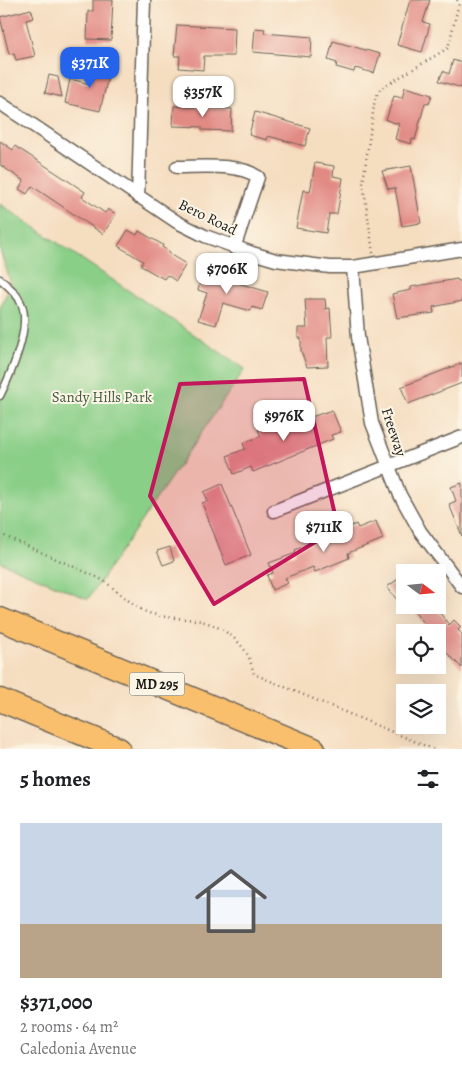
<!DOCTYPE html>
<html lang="en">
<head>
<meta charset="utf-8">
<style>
	:root { --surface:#fff; --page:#f2f2f2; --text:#202124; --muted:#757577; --accent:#2563eb }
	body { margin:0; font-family:Alegreya,serif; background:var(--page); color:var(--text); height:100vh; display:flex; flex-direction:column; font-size:19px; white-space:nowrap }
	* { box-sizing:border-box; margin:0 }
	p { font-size:16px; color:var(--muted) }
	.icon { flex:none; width:28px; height:28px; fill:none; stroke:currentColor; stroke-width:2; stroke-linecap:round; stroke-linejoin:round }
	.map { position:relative; height:749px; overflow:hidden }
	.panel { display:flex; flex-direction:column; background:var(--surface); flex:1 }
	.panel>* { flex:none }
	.needle { width:32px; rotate:106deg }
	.tools { position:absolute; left:396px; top:564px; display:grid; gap:10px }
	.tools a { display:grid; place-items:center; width:50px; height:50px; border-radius:0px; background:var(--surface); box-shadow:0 5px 20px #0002; font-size:25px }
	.price { position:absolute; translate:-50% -42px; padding:0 11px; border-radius:10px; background:#fff; color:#222; font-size:16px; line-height:32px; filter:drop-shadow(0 1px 2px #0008) }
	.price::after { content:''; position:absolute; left:50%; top:30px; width:15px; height:11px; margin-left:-8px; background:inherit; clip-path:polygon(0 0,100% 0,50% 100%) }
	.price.current { background:var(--accent); color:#fff }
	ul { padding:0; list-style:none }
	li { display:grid; align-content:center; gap:10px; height:265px; padding:0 20px }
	li span { display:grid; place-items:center; height:155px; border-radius:0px; color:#555 }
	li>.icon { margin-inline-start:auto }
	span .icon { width:90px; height:90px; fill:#fffc; stroke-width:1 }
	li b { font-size:21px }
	h2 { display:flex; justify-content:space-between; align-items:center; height:60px; padding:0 20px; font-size:21px }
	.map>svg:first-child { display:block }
	.green { fill:#8acf88; stroke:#537652 }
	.building { fill:#e28b85 }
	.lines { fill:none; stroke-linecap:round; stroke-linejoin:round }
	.lane-casing { stroke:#686055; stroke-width:9 }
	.street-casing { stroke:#686055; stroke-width:15 }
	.highway-casing { stroke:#686055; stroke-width:25 }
	.path { stroke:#686055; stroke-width:2.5; stroke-dasharray:1 4; stroke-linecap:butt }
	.lane { stroke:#fff; stroke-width:6 }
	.street { stroke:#fff; stroke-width:12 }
	.highway { stroke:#f9bf6d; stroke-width:22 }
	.marked { fill:#c2185b; fill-opacity:0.2; stroke:#c2185b; stroke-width:4; stroke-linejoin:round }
	.labels { text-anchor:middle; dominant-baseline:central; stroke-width:4; stroke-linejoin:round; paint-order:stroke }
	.shield { fill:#fcf5e5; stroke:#5f5d58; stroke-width:1 }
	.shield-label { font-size:14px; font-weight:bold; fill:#1c1c1c }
	.street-label { font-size:15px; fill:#1c1c1c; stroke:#fcf5e5 }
	.park-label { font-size:15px; fill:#425b42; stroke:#fcf5e5 }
</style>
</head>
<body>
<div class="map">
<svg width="462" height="749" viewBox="0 0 462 749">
	<rect width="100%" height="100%" fill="#fcf5e5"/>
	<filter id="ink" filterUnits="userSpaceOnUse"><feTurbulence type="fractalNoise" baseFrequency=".02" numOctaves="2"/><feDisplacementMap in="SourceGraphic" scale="10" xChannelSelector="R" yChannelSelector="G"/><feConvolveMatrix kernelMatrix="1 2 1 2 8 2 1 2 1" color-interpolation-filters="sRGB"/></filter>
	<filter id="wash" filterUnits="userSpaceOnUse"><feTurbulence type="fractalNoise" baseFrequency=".0096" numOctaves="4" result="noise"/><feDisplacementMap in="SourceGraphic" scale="20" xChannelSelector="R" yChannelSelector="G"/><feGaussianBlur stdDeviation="1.12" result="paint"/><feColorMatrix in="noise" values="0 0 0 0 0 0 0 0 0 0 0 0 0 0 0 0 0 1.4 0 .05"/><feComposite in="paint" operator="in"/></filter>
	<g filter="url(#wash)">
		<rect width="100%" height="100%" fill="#f5ddc0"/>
		<path class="green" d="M0,204L245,369L88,599L0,562V308L11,284L0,250Z"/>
		<g id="blocks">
			<path class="building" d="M93,0H113L111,40L87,39L88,11H93Z
				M410,0H430L423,22L430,24L422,52L397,45Z
				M31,9L34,18L26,20L35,56L16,60L14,53L9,54L0,17Z
				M177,25L235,28L234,56H204L203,70L179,68L180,56H174Z
				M255,28L265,29L264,33L312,37L311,57L253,52Z
				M333,41L380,54L374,73L355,68L354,72L336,67L337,63L328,60Z
				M453,60L462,63V88L439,81L443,71L449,74Z
				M95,61L111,64L100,111L65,103L70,79L90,84Z
				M49,75L58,77L62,97L45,93Z
				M405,87L432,95L429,104L425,103L415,140L412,139L411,144L395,139L399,124L386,120L394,96L402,98Z
				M174,106L232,109L231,131L202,130V127L173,126Z
				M255,112L310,128L305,146L268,136L267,140L249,135Z
				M0,141L13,150L15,146L61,176L85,192L82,197L105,213L108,209L116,214L103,234L32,186L27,194L19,189L24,181L0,165Z
				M315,163L334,166L333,176L343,178L337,214H329L326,233L296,228L303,190L310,192Z
				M411,166L421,223L402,226L395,188L388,189L382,171Z
				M128,230L137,235L139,231L163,245L162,247L170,252L169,254L186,264L176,281L167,275L164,279L141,266L143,261L118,246Z
				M214,269L240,277L238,283L268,292L262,310L252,307L251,311L223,303L216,325L198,320L207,293L198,290L203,272L212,275Z
				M457,279L458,281H462V301L433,307L434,313L397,318L392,294L411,290V287Z
				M305,299H325L326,309L330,308L332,337H327L328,366L307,367L301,351V338H298V328H307Z
				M462,363V383L408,404L401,387Z
				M332,410L341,432L331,435L333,439L253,472L251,467L234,474L227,456L245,449L243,443L261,436L258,430L274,424L277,432L305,419Z
				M462,483V536L449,504L456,501L451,487Z
				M222,484L251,555L226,565L202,503L208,501L204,492Z
				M376,521L383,539L348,553L349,558L315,572L313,567L285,578L288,583L272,590L267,575L273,573L269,563L296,553L295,550L356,524L358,528Z
				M170,547L174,561L163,565L157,551Z
				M405,574V610L387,587Z
				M410,605H434L449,625L454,620L461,627L458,630L462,634V668L441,647L440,649L438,647V632H431Z"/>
		</g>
	</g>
	<g filter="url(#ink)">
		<use href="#blocks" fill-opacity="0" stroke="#686055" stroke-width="1"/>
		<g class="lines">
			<defs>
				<path id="lane" d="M0,279C8,286 17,293 21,303C32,326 11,374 0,396"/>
				<path id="street" d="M0,103L177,222L205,236L252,253L276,260L330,267H353L462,249
					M177,167C202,167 238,163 258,177L234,248
					M138,197L144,0
					M353,267L358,337L372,423L400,495L420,531L462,587
					M274,511L462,437"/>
				<path id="highway" d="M0,619L314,749
					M0,700L119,749"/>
			</defs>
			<use href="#lane" class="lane-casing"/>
			<use href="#street" class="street-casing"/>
			<use href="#highway" class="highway-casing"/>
			<path class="path" d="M373,253L363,182L375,99L380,89L448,48L459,3L457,0
				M0,534L99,578C116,588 132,607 149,613C164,618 180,618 195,620C214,622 236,636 246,652C250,658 252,667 254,674L433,749"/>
			<use href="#lane" class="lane"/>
			<use href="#street" class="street"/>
			<use href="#highway" class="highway"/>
		</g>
	</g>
	<path class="marked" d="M304,379L338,528L214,604L150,496L180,384Z"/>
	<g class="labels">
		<rect class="shield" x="129.5" y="672.5" width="55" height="23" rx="4"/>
		<g class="shield-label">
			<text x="157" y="684">MD 295</text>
		</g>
		<g class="street-label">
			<text transform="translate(208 217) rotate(26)">Bero Road</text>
			<text transform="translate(394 432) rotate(72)">Freeway</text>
		</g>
		<g class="park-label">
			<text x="102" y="397">Sandy Hills Park</text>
		</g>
	</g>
</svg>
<div class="tools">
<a><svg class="needle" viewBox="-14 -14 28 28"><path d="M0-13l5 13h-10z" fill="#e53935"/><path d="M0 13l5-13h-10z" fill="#757577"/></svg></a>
<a><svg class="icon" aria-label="locate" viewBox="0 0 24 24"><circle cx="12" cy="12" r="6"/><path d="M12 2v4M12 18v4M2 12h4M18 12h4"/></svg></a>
<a><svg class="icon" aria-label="layers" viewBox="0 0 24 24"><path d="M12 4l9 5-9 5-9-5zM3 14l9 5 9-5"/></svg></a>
</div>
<b class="price current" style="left:90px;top:89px">$371K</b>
<b class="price" style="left:203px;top:118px">$357K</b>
<b class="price" style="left:227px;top:295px">$706K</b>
<b class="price" style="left:284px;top:442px">$976K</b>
<b class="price" style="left:324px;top:553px">$711K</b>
</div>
<section class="panel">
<h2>5 homes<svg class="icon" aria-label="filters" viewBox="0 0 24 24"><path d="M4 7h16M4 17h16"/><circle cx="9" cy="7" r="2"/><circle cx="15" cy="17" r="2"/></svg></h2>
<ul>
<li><span style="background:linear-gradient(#c9d6e8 65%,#b9a48a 0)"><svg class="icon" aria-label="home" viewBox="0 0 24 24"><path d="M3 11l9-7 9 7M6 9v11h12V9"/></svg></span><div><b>$371,000</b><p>2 rooms · 64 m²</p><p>Caledonia Avenue</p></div></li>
</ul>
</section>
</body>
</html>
